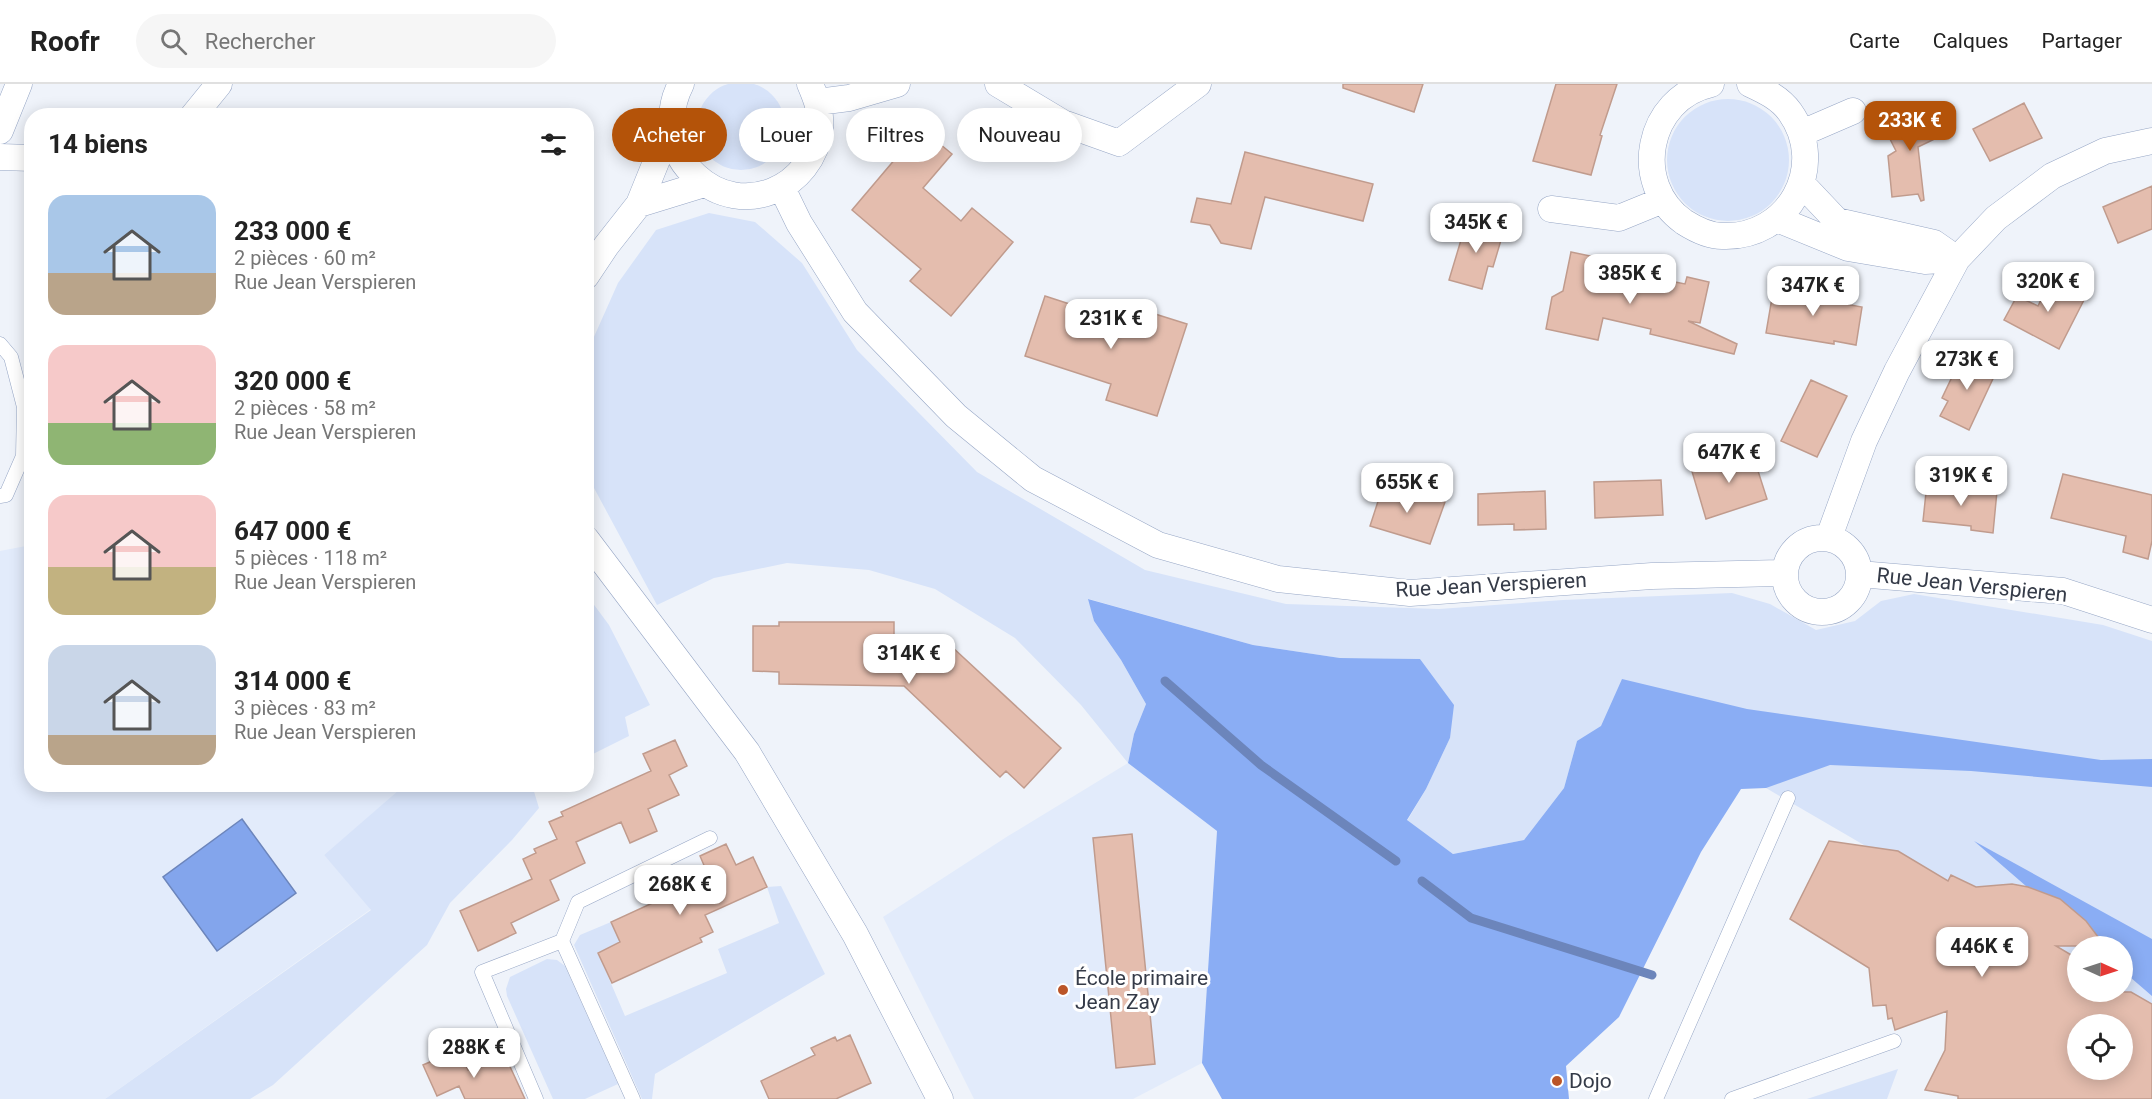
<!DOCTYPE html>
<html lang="fr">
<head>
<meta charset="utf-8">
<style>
	:root { --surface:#fff; --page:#f6f6f6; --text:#222; --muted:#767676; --line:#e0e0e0; --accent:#b45309 }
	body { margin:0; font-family:Roboto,sans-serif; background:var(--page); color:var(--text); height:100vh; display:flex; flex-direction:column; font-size:22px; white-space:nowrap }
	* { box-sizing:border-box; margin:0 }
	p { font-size:20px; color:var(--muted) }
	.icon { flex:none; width:33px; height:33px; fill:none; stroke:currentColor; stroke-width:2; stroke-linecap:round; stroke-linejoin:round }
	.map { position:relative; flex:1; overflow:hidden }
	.drawer { position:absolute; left:24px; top:24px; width:570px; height:684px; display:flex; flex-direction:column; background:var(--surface); border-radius:24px; box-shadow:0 3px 15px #0003 }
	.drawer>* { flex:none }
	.banner { position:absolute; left:612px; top:24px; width:570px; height:54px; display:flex; gap:12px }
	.needle { width:39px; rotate:93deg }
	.fabs { position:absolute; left:2067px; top:852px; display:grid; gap:12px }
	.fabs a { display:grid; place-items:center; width:66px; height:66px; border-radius:50%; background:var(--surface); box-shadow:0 3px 15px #0003; font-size:30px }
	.price { position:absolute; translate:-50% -51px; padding:0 14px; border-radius:12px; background:#fff; color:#222; font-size:20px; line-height:39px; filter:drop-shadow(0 2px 3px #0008) }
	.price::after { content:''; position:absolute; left:50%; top:36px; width:18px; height:14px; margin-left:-9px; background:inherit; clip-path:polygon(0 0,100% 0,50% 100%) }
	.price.current { background:var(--accent); color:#fff }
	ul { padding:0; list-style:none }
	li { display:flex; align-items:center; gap:18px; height:150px; padding:0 24px }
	li span { display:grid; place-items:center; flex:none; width:168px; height:120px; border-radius:18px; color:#555 }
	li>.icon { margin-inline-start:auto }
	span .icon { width:72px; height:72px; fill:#fffc; stroke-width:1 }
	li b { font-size:26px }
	h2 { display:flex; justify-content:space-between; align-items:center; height:72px; padding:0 24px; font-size:26px }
	.pill { padding:0 21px; border-radius:27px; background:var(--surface); box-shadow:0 3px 15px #0003; font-size:21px; line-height:54px }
	.pill.current { background:var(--accent); color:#fff }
	header { display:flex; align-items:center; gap:36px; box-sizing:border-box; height:84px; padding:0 30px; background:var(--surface); border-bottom:2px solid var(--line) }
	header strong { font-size:28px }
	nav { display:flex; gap:33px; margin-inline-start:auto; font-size:21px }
	.search { width:420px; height:54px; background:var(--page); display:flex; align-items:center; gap:15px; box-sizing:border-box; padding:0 21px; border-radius:33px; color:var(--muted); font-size:22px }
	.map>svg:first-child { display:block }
	.built { fill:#e2ebfb }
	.green { fill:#d7e3f9 }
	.forest { fill:#8aadf4 }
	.water { fill:#83a5ec; stroke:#6c85bb; stroke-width:1.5 }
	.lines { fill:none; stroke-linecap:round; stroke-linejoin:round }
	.stream { stroke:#6c85bb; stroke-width:9 }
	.building { fill:#e4bdae; stroke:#c09b8d; stroke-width:1.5; fill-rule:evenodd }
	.lane-casing { stroke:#96a6c5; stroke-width:15 }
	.street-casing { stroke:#96a6c5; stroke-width:27 }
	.lane { stroke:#fff; stroke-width:14 }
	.street { stroke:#fff; stroke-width:26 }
	.poi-dot { fill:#bb5528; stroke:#fff; stroke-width:2 }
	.labels { text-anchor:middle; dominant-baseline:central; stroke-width:6; stroke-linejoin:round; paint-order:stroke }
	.street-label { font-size:21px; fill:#353b48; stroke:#fff }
	.poi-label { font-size:21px; fill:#353b48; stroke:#fff; text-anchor:start }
</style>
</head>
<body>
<header>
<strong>Roofr</strong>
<div class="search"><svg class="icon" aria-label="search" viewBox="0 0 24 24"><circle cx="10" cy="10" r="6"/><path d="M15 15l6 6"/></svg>Rechercher</div>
<nav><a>Carte</a><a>Calques</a><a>Partager</a></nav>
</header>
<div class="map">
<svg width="2152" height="1015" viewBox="0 0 2152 1015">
	<rect width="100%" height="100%" fill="#eff3fa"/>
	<path class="built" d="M31,461L32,700L406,701L324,771L371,825L105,1015H0V467Z
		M1128,679L1217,747L1202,979L1133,1015H974L883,833L1008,752Z"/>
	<path class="green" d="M697 42a44 44 0 1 1 88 0a44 44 0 1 1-88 0Z
		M1667 76a61 61 0 1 1 122 0a61 61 0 1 1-122 0Z
		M709,129L755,138L802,179L857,266L977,388L1145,486L1286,520L1439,525L1563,516L1732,509L1770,520L1816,546L1855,537L1881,517L1914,510L2103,541L2152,557V928L2116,908H2122V862H2078L2077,885L1766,704H1742L1577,657L1564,704L1524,756L1453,770L1407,737L1426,705L1450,654L1420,575L1340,574L1253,561L1089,515L1094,537L1121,576L1146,620L1134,650L1128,679L1081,621L1015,554L935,505L869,486L787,479L714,494L657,521L587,391L586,287L589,264L618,199L656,146Z
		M586,510L609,541L650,621L625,633L629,652L587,673Z
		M406,700L532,701L539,724L512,756L450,819L427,861L273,1001L250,1015H105L371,826L324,771Z
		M781,802L825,890L655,990L652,1015H642L574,861L580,851L611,838L620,858L598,869L625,932L727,889L718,865L779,839L767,803Z
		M547,875L557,876L565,882L618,1000L585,1015H553L507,912L506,905L510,893Z
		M1898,985L1887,1015H1807Z"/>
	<path class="forest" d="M1088,515L1253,561L1340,574L1420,575L1454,621L1450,654L1426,705L1407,736L1453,770L1524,756L1564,704L1577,657L1601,642L1622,595L1747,625L2101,676L2152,675V703L1971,687L1830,681L1766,704L1741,705L1701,768L1619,933L1566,982L1569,1015H1222L1202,979L1217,747L1128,679L1134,650L1146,620L1121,576L1094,537Z
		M1974,757L2152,855V912L2123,887L2122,862H2095Z"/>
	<path class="water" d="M242,735L296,809L217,867L163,793Z"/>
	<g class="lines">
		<path class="stream" d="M1165,597L1261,681L1396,777
			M1422,797L1471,834L1652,891"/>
	</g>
	<path class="building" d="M1343,0H1423L1414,28L1343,4Z
		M1556,0H1617L1600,51L1602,52L1591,91L1533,77Z
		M2024,19L2042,54L1990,77L1973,45Z
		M1928,23L1943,51L1918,63L1924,116L1921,117L1918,110L1892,113L1888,72L1896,67L1885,45Z
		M910,35L952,70L923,104L961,137L972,124L1013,158L951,232L910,197L921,185L852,126L907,61L896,52Z
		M1245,68L1373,100L1363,137L1265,113L1251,165L1221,159L1210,141L1191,138L1197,114L1231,120Z
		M2152,102V145L2118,159L2103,123Z
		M1467,136L1504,146L1493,183L1488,182L1482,205L1449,196Z
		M1571,168L1614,177L1611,191L1668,205L1670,197L1685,200L1687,193L1709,198L1700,239L1688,237L1737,260L1734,270L1650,250L1651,245L1603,234L1598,256L1546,245L1552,213L1563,207Z
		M2052,192L2087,210L2059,265L2004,236L2017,212L2038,222Z
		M1774,202L1839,212L1838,216L1840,217V219L1862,223L1856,261L1834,257V260L1766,249Z
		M1045,212L1131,240L1136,224L1187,240L1157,332L1106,316L1111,300L1025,272Z
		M1963,270L1997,286L1969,346L1940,332L1948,317L1942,314Z
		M1811,296L1847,312L1817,373L1781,357Z
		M1751,365L1767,415L1706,435L1691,384Z
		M2063,390L2152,411V457L2148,475L2123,468L2126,452L2051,434Z
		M1661,396L1663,431L1595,434L1594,398Z
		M1384,399L1445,418L1430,460L1370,442Z
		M1927,399L1997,407L1993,449L1971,446V442L1923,437Z
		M1545,407L1546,445L1514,446V440L1478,441V410Z
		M779,538H894V556L917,561L939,574L951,562L1061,664L1024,704L1006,687L1000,693L904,602L779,600V588L753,587V542H779Z
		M675,656L687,682L669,691L679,711L648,725L657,747L630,759L621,738L576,758L585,779L550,796L559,816L511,839L516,849L478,867L460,827L532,795L523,775L536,769L534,765L557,755L549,738L563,732L561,728L651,687L643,670Z
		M1132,750L1155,980L1116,984L1093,754Z
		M1829,757L1898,767L1948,797L1951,791L1976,803L2012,800L2028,803L2060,815L2086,837L2105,862H2056L2078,875V908H2131L2152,920V1015H1958V1012L1925,1006L1945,966L1947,927L1895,946L1892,934L1888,935L1886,921L1873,922L1869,884L1790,835ZM2078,940H2122V986H2078Z
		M726,760L736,781L753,773L767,803L705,831L713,848L700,854L702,858L612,899L598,869L620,858L611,838L709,793L700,772Z
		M850,951L871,999L836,1015H769L761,997L815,971L811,964L835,953L837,957Z
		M461,969L468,986L492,976L494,980L506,974L525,1015H465L459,1002L437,1012L423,981L446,971L448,975Z"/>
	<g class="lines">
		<defs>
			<path id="lane" d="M0,260L11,273L24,323L23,372L6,411L0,412
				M562,857L578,818L710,754
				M536,1015L482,888L562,857L633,1015
				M1656,1015L1788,714
				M1732,1015L1894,957"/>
			<path id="street" d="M681,0C672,17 670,35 674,53C676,69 684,82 696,92C742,135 813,105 820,44C822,29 816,14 810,0
				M998,0L1063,39L1119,59L1198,0
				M1711,0C1647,14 1630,100 1684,138C1695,145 1708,152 1722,152C1788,155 1829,83 1790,28C1780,14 1765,7 1750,0
				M818,18L849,14L897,0
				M193,32L219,0
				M671,41L639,120L704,100
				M0,47L19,0
				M1802,49L1853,27
				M0,73L32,74
				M1802,100L1837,137L1934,159L1957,175
				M782,104L799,139L855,228L956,332L1033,395L1158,461L1278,495L1410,509L1652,492L1784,489
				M1551,125L1619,134L1663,116
				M1777,135L1848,164L1925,177L1957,175
				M586,192L606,162L639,120
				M1829,453L1864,357L1897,287L1957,175L1996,134L2052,92L2105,67L2152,57
				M1785 491a37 37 0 1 1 74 0a37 37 0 1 1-74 0Z
				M586,455L747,668L855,850L940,1015
				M1859,490L2063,507L2152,536"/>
		</defs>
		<use href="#lane" class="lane-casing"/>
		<use href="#street" class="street-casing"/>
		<use href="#lane" class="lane"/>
		<use href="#street" class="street"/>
	</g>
	<g class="poi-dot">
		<circle cx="1063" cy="906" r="6"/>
		<circle cx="1557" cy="997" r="6"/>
	</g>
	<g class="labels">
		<g class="street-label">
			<text transform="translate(1491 501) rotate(-3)">Rue Jean Verspieren</text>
			<text transform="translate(1972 501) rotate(6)">Rue Jean Verspieren</text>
		</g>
		<g class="poi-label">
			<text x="1075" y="894">École primaire<tspan x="1075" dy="24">Jean Zay</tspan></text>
			<text x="1569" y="997">Dojo</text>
		</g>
	</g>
</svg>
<div class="fabs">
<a><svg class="needle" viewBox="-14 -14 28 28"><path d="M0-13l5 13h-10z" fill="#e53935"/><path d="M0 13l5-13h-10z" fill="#767676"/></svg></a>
<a><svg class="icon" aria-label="locate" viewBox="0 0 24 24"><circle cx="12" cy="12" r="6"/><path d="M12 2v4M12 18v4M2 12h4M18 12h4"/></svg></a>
</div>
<b class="price current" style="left:1910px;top:68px">233K €</b>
<b class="price" style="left:1476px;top:170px">345K €</b>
<b class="price" style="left:1630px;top:221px">385K €</b>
<b class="price" style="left:2048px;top:229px">320K €</b>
<b class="price" style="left:1813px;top:233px">347K €</b>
<b class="price" style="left:1111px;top:266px">231K €</b>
<b class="price" style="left:1967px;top:307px">273K €</b>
<b class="price" style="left:1729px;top:400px">647K €</b>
<b class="price" style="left:1961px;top:423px">319K €</b>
<b class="price" style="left:1407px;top:430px">655K €</b>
<b class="price" style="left:909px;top:601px">314K €</b>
<b class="price" style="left:680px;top:832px">268K €</b>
<b class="price" style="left:1982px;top:894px">446K €</b>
<b class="price" style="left:474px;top:995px">288K €</b>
<div class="banner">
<a class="pill current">Acheter</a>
<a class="pill">Louer</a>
<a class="pill">Filtres</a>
<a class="pill">Nouveau</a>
</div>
<section class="drawer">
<h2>14 biens<svg class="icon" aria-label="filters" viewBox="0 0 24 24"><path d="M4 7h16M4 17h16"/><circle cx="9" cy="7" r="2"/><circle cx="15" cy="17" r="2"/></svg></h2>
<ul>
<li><span style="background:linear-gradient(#a9c7e8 65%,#b9a48a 0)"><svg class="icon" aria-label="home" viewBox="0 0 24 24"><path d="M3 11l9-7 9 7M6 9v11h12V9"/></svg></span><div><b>233 000 €</b><p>2 pièces · 60 m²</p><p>Rue Jean Verspieren</p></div></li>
<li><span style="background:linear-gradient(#f6c9c9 65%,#8fb573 0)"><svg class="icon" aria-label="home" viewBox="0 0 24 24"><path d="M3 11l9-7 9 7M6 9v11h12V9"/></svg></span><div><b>320 000 €</b><p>2 pièces · 58 m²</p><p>Rue Jean Verspieren</p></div></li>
<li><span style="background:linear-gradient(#f6c9c9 60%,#c2b280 0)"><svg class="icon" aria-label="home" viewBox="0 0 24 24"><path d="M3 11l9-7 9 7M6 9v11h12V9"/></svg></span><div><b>647 000 €</b><p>5 pièces · 118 m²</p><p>Rue Jean Verspieren</p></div></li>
<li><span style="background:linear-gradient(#c9d6e8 75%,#b9a48a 0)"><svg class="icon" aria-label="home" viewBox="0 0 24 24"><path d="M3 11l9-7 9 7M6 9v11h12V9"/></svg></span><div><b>314 000 €</b><p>3 pièces · 83 m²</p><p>Rue Jean Verspieren</p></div></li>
</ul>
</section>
</div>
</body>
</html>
